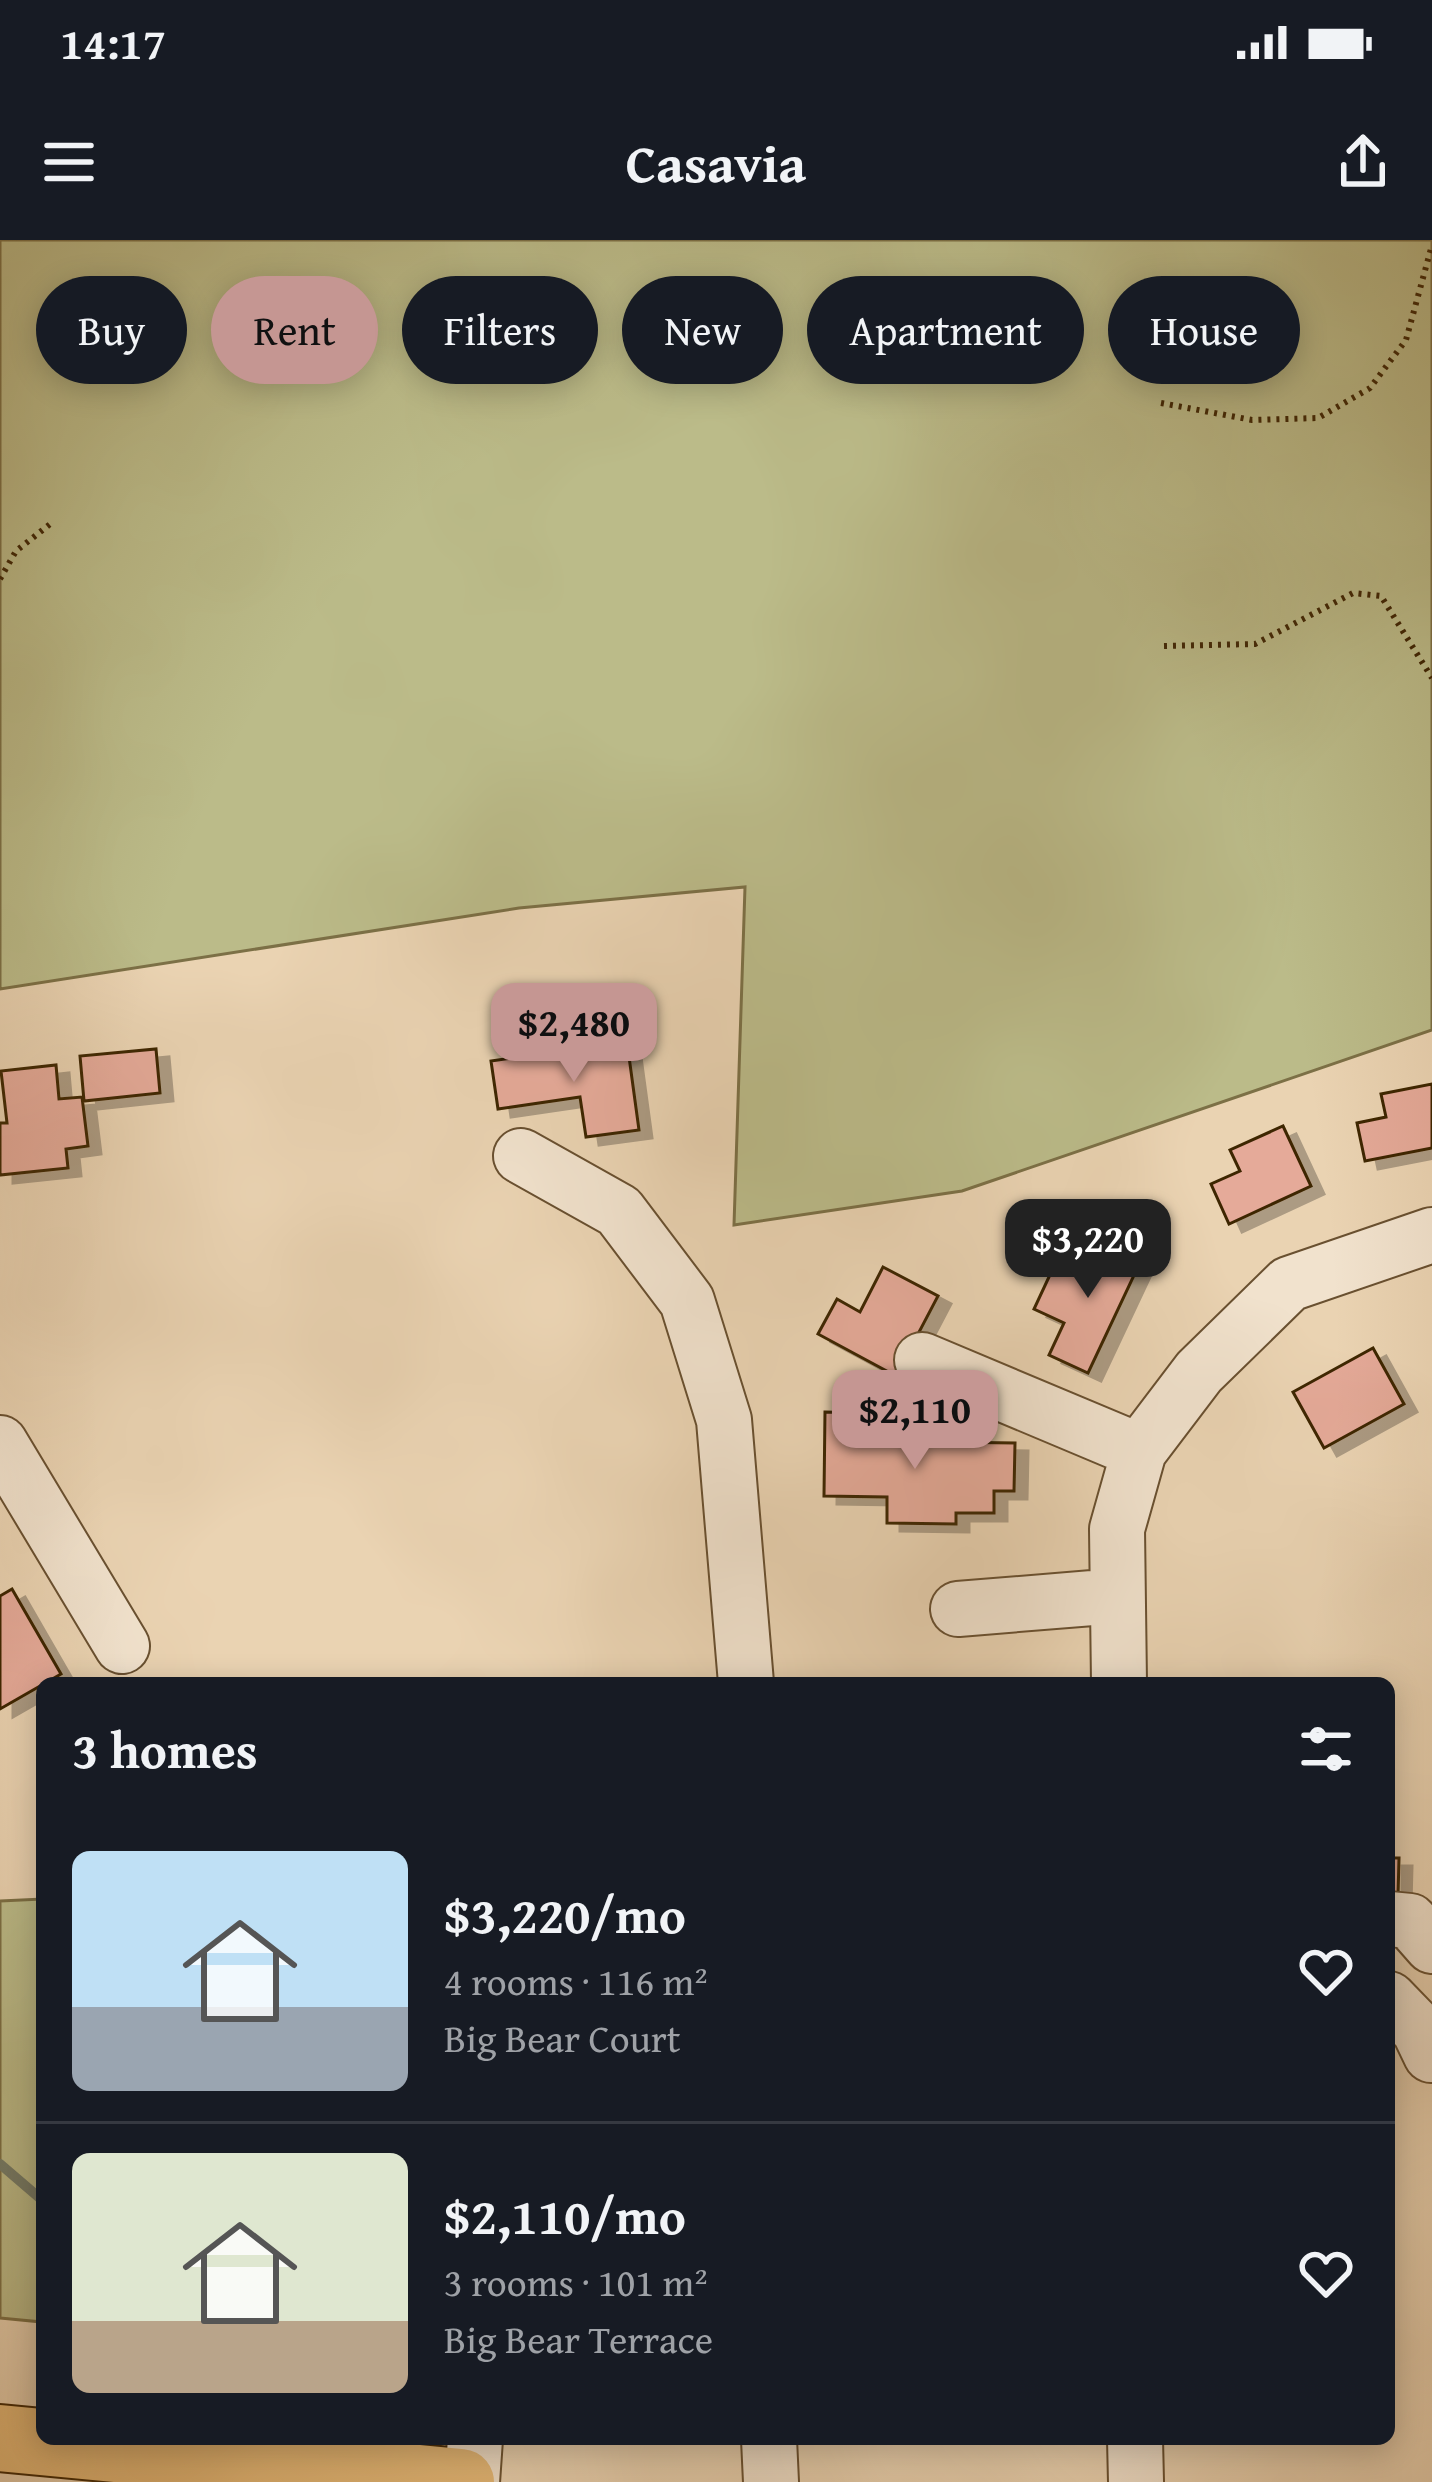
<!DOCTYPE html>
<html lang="en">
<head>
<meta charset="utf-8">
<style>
	:root { --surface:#171b24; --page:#20242c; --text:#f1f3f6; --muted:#9ea1a6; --line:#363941; --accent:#c59692 }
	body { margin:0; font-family:"Gentium Book Plus",serif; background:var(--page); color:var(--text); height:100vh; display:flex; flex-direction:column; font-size:45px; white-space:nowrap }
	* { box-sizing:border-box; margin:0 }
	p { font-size:39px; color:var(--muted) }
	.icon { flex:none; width:66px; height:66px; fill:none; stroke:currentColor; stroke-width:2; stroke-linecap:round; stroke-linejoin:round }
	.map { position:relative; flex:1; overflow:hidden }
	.sheet { position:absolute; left:36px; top:1437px; width:1359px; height:768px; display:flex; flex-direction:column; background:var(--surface); border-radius:18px; box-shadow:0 6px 30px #0003 }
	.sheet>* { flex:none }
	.guide { position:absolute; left:36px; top:36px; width:1362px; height:108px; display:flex; gap:24px }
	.price { position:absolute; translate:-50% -102px; padding:0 27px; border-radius:24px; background:var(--accent); color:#111; font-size:39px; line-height:78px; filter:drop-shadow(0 3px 6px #0008) }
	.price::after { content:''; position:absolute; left:50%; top:72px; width:36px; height:27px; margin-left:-18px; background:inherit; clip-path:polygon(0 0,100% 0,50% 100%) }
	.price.selected { background:#222; color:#fff }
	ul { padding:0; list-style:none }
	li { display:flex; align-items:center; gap:36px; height:300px; padding:0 36px }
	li+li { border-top:3px solid var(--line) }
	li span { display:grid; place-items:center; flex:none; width:336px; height:240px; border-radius:18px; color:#555 }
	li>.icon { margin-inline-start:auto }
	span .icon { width:144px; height:144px; fill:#fffc; stroke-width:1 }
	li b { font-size:51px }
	h2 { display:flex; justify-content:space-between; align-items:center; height:144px; padding:0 36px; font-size:51px }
	.tag { padding:0 42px; border-radius:54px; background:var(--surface); box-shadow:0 6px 30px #0003; font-size:42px; line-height:108px }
	.tag.selected { background:var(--accent); color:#111 }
	.status { display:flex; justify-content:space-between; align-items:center; height:84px; padding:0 60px; background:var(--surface); direction:ltr }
	.status svg { height:33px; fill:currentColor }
	header { display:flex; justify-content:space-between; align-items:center; height:156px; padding:0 36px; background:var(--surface); font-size:54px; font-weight:600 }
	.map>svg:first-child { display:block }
	.green { fill:#bbbb89; stroke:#7c7046; stroke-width:3 }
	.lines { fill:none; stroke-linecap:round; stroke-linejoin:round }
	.stream { stroke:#747d6b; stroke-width:10 }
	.building { fill:#e5aa99; stroke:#3e2504; stroke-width:3; filter:url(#shadow) }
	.minor-casing { stroke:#695030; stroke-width:58 }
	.major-casing { stroke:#3e2504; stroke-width:70 }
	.path { stroke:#3e2504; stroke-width:6; stroke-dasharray:3 6; stroke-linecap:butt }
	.minor { stroke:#f1e2cd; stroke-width:54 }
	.major { stroke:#e5ba79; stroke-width:66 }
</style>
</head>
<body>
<div class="status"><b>14:17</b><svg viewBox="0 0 49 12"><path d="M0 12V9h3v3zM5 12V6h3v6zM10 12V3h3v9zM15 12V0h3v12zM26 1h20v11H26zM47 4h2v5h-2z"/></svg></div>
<header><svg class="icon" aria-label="menu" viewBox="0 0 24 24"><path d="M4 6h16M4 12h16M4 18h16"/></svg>Casavia<svg class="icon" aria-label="share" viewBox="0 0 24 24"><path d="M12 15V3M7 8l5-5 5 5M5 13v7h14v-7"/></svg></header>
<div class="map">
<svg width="1432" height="2242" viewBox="0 0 1432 2242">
	<defs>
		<filter id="shadow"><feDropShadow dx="13" dy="8" stdDeviation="0" flood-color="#0004"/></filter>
	</defs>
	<rect width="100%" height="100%" fill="#ead3b2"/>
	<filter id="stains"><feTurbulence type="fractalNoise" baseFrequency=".00167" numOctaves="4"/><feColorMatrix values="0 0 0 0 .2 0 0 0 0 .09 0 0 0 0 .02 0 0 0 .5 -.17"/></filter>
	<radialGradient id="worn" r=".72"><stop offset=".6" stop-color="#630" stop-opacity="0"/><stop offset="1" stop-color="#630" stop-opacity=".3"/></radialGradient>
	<path class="green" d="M0,0H1432V790L962,951L734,985L745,647L519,668L0,749Z
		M42,1659V2082L0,2078V1661Z"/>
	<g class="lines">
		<path class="stream" d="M0,1924L42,1960"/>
	</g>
	<path class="building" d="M627,802L639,890L586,897L580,857L498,869L491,821Z
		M156,809L160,853L84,861L80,816Z
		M56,825L59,859L82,857L88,906L66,909L68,928L0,935V883H7L1,831Z
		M1432,844V908L1365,921L1357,883L1386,877L1381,854Z
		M1283,886L1311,946L1229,984L1211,944L1240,931L1230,910Z
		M1110,998L1144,1014L1088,1133L1049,1115L1064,1083L1034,1069L1055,1024L1070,1030L1078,1013L1099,1022Z
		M883,1027L938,1056L896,1136L818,1094L837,1059L860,1072Z
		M1373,1108L1404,1164L1324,1208L1293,1152Z
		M825,1172L868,1173L867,1201L1015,1203L1014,1251H994V1273H956V1284L887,1283V1257L824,1256Z
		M12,1349L61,1434L0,1469V1356Z
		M1389,1618H1399L1398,1656H1389Z"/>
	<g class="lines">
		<defs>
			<path id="minor" d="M521,916L619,971L687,1061L724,1180L746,1443
				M922,1120L1139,1211
				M0,1203L122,1406
				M958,1369L1117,1356
				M1119,1443L1117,1289L1139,1211L1199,1132L1289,1044L1432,995
				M1389,1679L1410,1681L1432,1706
				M1389,1759L1419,1790L1431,1815
				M769,2199L771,2242
				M1135,2199L1136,2242
				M472,2242L475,2199"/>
			<path id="major" d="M0,2198L461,2242"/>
		</defs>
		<use href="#minor" class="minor-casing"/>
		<use href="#major" class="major-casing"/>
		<path class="path" d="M1161,163L1252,180L1318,178L1370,148L1406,100L1432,5
			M0,339L16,311L54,281
			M1164,406L1255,404L1353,353L1381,356L1432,438"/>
		<use href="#minor" class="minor"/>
		<use href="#major" class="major"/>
	</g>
	<rect width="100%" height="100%" filter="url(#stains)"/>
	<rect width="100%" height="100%" fill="url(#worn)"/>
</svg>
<b class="price" style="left:574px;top:845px">$2,480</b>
<b class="price selected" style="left:1088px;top:1061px">$3,220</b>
<b class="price" style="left:915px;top:1232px">$2,110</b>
<div class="guide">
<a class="tag">Buy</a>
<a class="tag selected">Rent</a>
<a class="tag">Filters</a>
<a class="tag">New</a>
<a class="tag">Apartment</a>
<a class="tag">House</a>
</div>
<section class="sheet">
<h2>3 homes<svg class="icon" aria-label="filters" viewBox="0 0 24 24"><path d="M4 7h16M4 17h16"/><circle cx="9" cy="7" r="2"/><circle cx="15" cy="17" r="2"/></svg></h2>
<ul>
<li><span style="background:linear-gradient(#bfe0f5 65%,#9aa5b1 0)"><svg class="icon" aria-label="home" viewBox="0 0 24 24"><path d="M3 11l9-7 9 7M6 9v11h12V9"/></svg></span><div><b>$3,220/mo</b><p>4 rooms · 116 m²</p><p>Big Bear Court</p></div><svg class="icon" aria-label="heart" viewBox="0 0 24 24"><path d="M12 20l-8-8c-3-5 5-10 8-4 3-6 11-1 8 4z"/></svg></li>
<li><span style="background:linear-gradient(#dfe7d0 70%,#b9a48a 0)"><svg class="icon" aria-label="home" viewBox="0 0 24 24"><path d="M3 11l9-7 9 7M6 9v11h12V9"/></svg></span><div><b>$2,110/mo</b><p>3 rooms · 101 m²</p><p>Big Bear Terrace</p></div><svg class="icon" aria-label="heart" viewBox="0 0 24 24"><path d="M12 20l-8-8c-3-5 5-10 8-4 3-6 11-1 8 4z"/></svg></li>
</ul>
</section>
</div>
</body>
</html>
